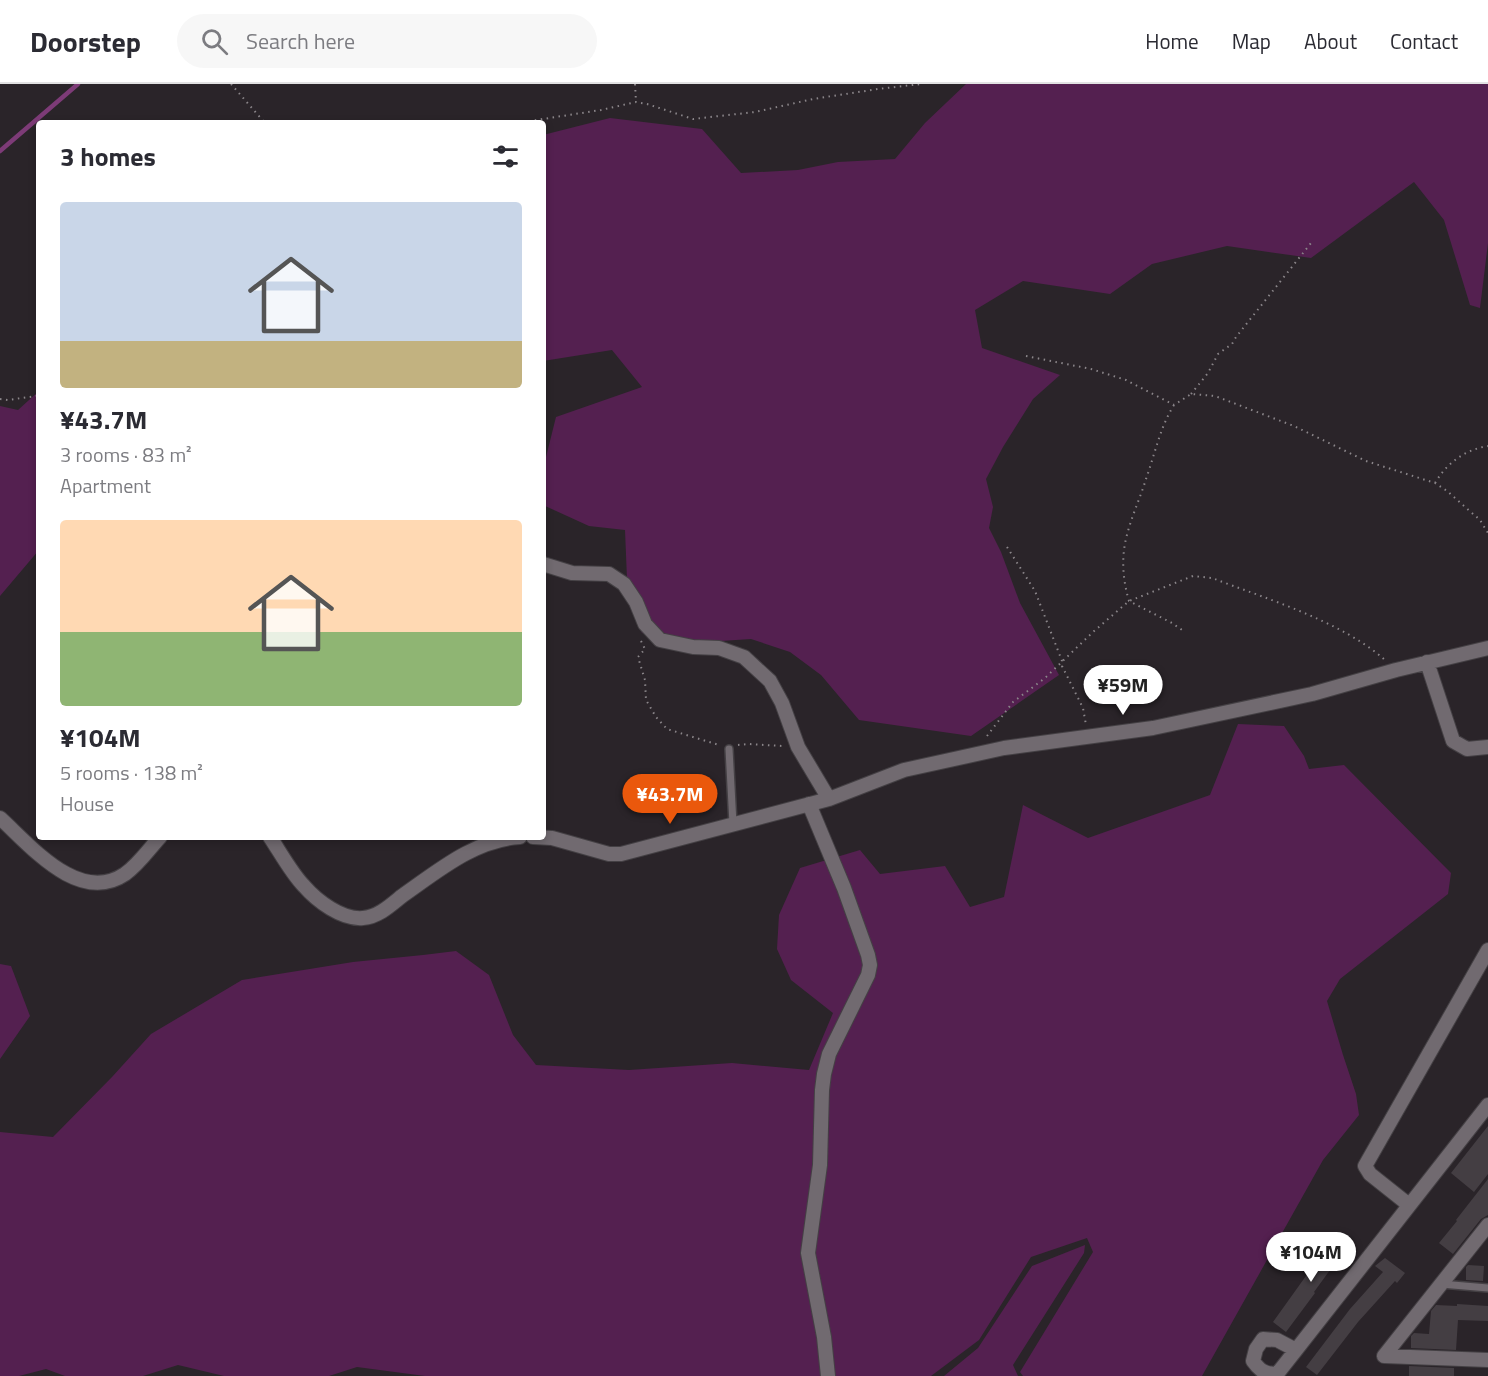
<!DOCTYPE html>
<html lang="en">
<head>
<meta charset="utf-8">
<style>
	:root { --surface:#fff; --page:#f7f7f7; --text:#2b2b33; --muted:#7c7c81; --line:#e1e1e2; --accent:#ea580c }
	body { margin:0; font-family:"Titillium Web",sans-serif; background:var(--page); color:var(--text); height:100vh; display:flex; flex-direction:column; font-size:22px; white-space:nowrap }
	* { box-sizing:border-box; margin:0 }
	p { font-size:20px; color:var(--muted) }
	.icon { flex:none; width:33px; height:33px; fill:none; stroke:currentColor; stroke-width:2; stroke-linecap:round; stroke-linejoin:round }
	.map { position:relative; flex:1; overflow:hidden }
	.sheet { position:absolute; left:36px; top:36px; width:510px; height:720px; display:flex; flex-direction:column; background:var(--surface); border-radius:6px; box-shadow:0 3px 9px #0003 }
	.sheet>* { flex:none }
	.price { position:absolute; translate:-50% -51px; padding:0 14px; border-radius:21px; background:#fff; color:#222; font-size:20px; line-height:39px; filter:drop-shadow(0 2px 3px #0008) }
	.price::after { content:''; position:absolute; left:50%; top:36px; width:18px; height:14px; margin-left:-9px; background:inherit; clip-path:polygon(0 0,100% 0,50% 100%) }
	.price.on { background:var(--accent); color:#fff }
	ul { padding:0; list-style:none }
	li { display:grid; align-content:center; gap:12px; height:318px; padding:0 24px }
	li span { display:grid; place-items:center; height:186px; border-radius:6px; color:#555 }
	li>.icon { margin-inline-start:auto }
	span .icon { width:108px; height:108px; fill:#fffc; stroke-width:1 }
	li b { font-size:26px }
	h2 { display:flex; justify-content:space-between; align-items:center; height:72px; padding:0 24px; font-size:26px }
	header { display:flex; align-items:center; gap:36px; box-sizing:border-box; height:84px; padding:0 30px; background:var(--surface); border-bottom:2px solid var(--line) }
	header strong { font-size:28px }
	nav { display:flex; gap:33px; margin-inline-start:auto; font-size:21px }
	.search { width:420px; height:54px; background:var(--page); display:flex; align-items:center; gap:15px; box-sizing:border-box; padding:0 21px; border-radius:33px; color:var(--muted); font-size:22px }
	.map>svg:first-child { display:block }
	.green { fill:#542050 }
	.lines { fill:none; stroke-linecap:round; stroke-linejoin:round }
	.stream { stroke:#7d3b77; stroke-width:4.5 }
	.building { fill:#443e43 }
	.lane-casing { stroke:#444044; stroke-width:10 }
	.street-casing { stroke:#444044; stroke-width:16 }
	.path { stroke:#8b868a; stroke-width:2; stroke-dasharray:1.5 4.5; stroke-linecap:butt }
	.lane { stroke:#716a70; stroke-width:7 }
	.street { stroke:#716a70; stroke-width:14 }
</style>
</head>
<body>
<header>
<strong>Doorstep</strong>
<div class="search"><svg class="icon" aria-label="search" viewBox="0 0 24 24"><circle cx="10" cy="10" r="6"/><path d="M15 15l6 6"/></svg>Search here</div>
<nav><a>Home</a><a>Map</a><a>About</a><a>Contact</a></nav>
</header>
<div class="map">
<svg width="1488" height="1292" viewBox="0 0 1488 1292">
	<rect width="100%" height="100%" fill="#2a2429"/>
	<path class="green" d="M966,0H1488V159L1480,224L1470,221L1444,136L1414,98L1311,174L1227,162L1152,180L1110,210L1023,197L975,226L982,264L1060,291L1033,315L1003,363L986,395L993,423L989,444L1001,468L1020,519L1059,591L971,652L859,636L821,591L790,568L751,555L690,559L642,549L628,519L625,446L589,442L543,421V385L556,333L642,303L612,266L543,277V51L610,34L702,45L741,89L798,86L838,78L895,75L925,39Z
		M39,307V466L0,512V322L18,326Z
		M1238,640L1284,642L1304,672L1309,685L1344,681L1451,789L1448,810L1340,895L1327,917L1343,971L1356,1010L1359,1031L1323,1076L1202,1292H1023L1020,1288L1093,1168L1087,1154L1031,1173L979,1256L931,1292H425L357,1283L329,1292H224L178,1281L143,1292H65L46,1285L19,1292H0V1048L53,1053L112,993L151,950L242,896L353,878L423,871L456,867L489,891L513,951L536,981L629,986L732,979L809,986L833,929L791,896L777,865L779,831L800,784L860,766L880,790L945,782L970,823L1004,813L1023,721L1088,754L1210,711Z
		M0,880L11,882L30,932L0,975Z
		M1085,1161L1084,1169L1013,1281L1018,1292H944L978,1264L1032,1182Z"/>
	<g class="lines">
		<path class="stream" d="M0,67L78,0"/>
	</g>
	<path class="building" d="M1488,1042V1090L1474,1108L1451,1089Z
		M1488,1095V1131L1481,1135L1453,1170L1439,1159L1457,1137L1456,1136Z
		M1336,1150L1349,1160L1314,1208L1315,1209L1286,1248L1273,1238Z
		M1385,1174L1405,1189L1397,1199L1395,1197L1358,1238L1317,1291L1306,1283L1350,1225L1383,1188L1375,1182Z
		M1468,1181L1484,1182L1483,1197L1466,1196V1183Z
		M1457,1220L1488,1222V1237L1458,1236L1456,1266L1411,1264V1252L1414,1249L1429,1250L1431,1227L1436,1221L1457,1222Z
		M1409,1282L1454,1284V1292H1409Z"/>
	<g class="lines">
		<defs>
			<path id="lane" d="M729,665L733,740
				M1441,1200L1488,1204"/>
			<path id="street" d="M543,480L572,489L609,490L624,500L636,518L645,540L660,556L693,563L719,564L744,573L770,597L782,619L798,663L829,715
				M1427,578L1453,657L1467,665L1488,663
				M809,720L844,804L868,871L870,881L868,891L829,970L824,990L822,1006L820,1081L808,1169L824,1253L828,1292
				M0,734C31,762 79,821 125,790C139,780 149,765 160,753
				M270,753C280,768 292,790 304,802C317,817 342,836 363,834C378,833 391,821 402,812C438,787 474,756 520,753
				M533,753L552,754L609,770H621L829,715L904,686L1004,664L1153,644L1312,610L1396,586L1488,564
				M1409,1121L1370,1090L1365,1082L1488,866
				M1296,1266L1277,1256L1263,1255L1256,1265L1253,1277C1260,1287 1265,1290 1277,1290L1296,1266L1488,1021
				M1384,1272L1488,1141
				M1384,1272L1488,1276"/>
		</defs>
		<use href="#lane" class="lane-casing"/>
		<use href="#street" class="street-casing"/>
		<path class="path" d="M231,0L265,39
			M635,0L636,18
			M517,39L601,26L636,18L647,20L693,35L755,28L813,15L878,5L921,0
			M1026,272L1091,285L1126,296L1174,321L1191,310L1215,312L1294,342L1366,377L1435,399L1447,407L1480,436L1488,449
			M1191,310L1208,289L1218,270L1232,260L1236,253L1311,159
			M0,315L8,316L36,312L39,310
			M1174,321C1160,343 1155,370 1146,395C1139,418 1127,442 1124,466C1122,483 1124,500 1129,517L1172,539L1182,546
			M1435,399C1447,379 1464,366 1488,362
			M1007,463L1035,507L1062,577V582L1083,624L1086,641
			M641,557L645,565L638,573L645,596L646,616L656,633L667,645L719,661
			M987,652L1013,618L1045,594L1093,548L1129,517L1193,492L1212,494C1267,515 1341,537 1385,576
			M738,661L748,660L783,662"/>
		<use href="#lane" class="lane"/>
		<use href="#street" class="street"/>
	</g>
</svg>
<b class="price" style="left:1123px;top:632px">¥59M</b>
<b class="price on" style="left:670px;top:741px">¥43.7M</b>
<b class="price" style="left:1311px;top:1199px">¥104M</b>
<section class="sheet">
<h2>3 homes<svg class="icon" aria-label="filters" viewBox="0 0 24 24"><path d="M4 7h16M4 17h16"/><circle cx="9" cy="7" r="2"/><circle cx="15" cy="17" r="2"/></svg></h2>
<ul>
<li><span style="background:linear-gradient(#c9d6e8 75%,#c2b280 0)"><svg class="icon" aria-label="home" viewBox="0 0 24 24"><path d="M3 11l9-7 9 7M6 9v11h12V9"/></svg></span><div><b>¥43.7M</b><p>3 rooms · 83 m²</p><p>Apartment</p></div></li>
<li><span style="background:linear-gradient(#ffd9b3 60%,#8fb573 0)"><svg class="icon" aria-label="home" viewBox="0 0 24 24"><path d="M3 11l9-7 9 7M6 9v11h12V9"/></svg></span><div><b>¥104M</b><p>5 rooms · 138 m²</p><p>House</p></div></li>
</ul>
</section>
</div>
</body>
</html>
